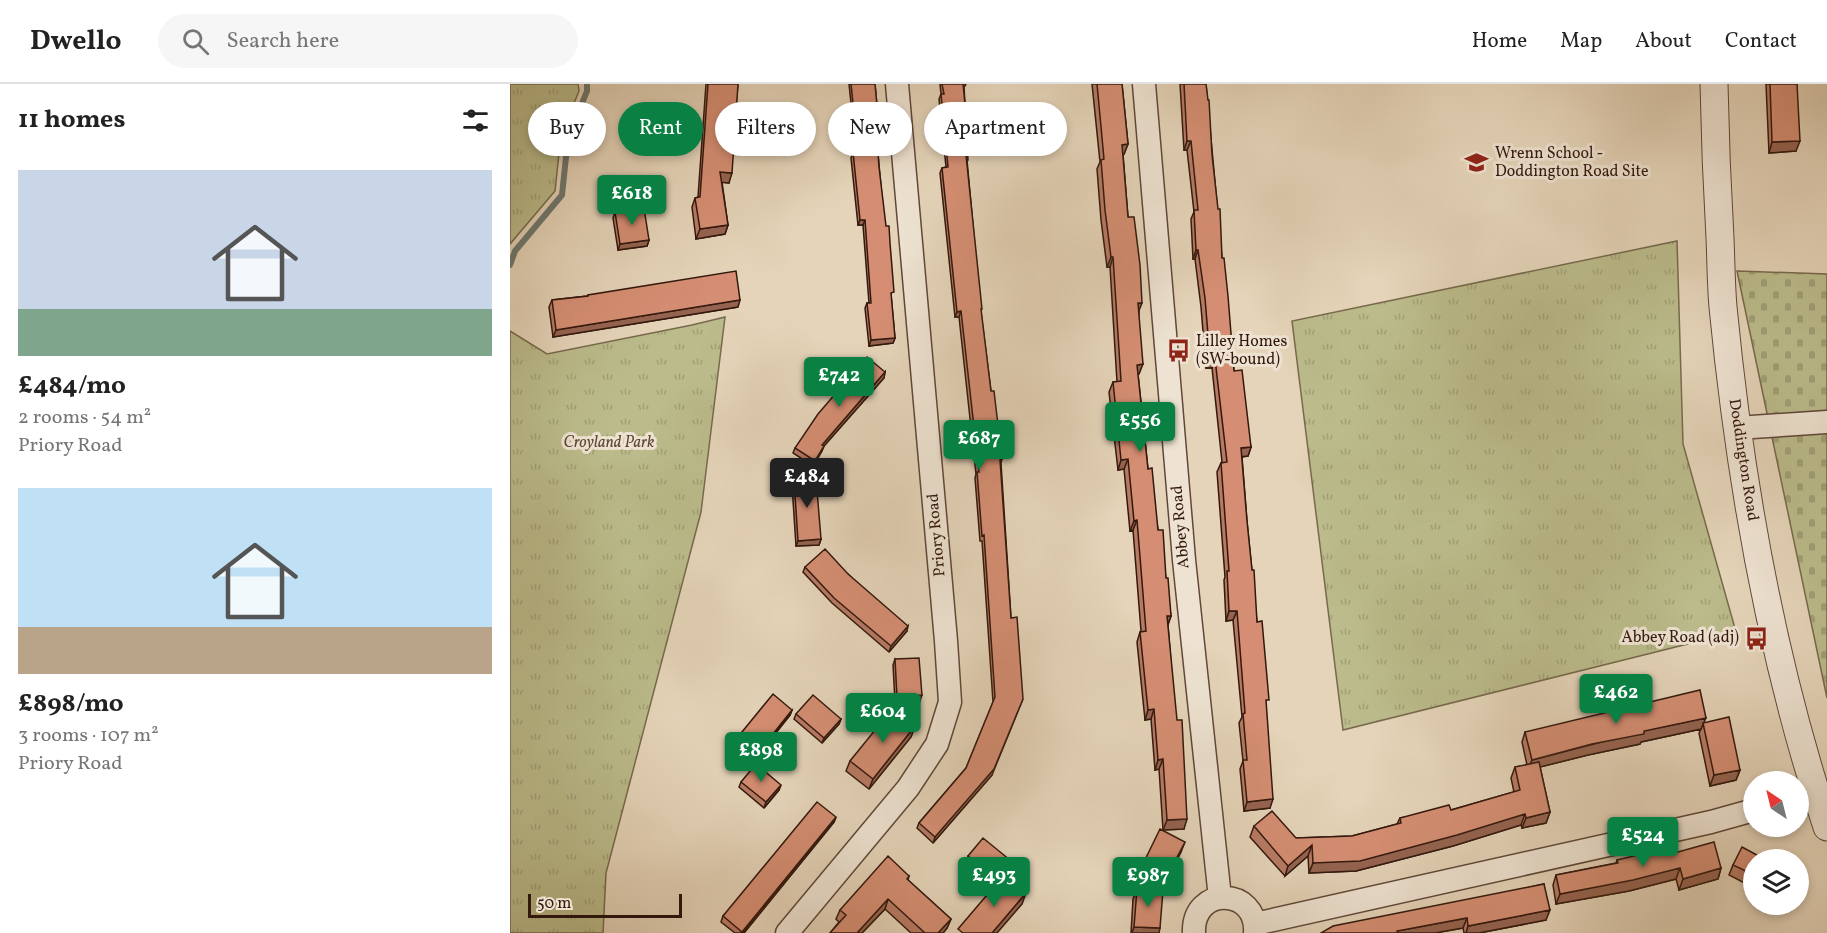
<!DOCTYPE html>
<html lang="en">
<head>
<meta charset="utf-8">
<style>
	:root { --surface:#fff; --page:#f6f6f6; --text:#222; --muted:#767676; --line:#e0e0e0; --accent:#0b8043 }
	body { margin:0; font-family:Vollkorn,serif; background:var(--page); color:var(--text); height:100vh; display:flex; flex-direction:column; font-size:22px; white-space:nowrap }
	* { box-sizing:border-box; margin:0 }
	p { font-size:20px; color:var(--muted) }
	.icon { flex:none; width:33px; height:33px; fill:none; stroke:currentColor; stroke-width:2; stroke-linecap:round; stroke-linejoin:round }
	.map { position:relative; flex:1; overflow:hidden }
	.side { display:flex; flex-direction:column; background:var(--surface); width:510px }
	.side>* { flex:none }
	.guide { position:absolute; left:18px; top:18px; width:570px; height:54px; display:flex; gap:12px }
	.needle { width:39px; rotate:325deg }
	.controls { position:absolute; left:1233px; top:687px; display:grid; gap:12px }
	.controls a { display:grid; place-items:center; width:66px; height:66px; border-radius:50%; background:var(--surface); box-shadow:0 3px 9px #0003; font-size:30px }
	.scale { position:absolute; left:18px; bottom:15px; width:154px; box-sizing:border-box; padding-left:6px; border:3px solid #33180e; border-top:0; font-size:16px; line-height:21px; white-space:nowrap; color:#33180e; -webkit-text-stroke:4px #eee3d2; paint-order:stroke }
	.price { position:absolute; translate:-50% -51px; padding:0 14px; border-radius:6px; background:var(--accent); color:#fff; font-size:20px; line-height:39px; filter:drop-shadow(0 2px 3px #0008) }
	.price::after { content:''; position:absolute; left:50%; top:36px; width:18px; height:14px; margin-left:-9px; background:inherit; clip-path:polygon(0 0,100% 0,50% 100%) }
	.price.selected { background:#222; color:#fff }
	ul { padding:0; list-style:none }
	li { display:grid; align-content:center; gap:12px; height:318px; padding:0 18px }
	li span { display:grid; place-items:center; height:186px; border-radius:0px; color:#555 }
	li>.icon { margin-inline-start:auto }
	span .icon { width:108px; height:108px; fill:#fffc; stroke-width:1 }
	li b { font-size:26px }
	h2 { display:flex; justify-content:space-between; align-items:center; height:72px; padding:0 18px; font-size:26px }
	.pill { padding:0 21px; border-radius:27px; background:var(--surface); box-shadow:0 3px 9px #0003; font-size:21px; line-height:54px }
	.pill.selected { background:var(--accent); color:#fff }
	header { display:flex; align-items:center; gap:36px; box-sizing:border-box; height:84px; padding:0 30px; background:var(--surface); border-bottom:2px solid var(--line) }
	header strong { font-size:28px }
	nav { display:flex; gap:33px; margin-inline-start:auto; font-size:21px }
	.search { width:420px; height:54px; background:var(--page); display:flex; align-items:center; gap:15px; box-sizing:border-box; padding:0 21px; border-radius:33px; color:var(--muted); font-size:22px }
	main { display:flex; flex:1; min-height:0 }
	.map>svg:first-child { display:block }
	.cemetery { fill:url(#cemetery-stones); stroke:#776a4c; stroke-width:1.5 }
	.park { fill:url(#park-tufts); stroke:#776a4c; stroke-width:1.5 }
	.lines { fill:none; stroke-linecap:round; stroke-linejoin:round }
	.stream { stroke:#6e786f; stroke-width:6 }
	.minor-casing { stroke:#604739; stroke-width:25 }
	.tertiary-casing { stroke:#604739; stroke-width:29 }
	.minor { stroke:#eee3d2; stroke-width:22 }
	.tertiary { stroke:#eee3d2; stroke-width:27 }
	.wall { fill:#b77a63; stroke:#33180e; stroke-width:1.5 }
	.shaded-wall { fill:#956350; stroke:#33180e; stroke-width:1.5 }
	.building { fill:#d58e73; stroke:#33180e; stroke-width:1.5 }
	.labels { text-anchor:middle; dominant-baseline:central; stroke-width:6; stroke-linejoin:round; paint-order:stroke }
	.poi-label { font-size:16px; fill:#33180e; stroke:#eee3d2; text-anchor:start }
	.park-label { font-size:16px; font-style:italic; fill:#5c4934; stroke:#eee3d2 }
	.street-label { font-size:16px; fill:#33180e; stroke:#eee3d2 }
</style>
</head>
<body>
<header>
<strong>Dwello</strong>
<div class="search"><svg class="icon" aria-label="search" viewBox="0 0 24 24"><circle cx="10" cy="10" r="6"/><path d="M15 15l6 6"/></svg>Search here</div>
<nav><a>Home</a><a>Map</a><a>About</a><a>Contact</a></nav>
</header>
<main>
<section class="side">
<h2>11 homes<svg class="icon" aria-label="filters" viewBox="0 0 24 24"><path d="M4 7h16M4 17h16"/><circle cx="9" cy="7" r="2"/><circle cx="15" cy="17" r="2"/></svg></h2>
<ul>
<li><span style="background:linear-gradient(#c9d6e8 75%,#7fa58c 0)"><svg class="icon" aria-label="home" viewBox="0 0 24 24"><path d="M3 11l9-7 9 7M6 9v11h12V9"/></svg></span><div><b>£484/mo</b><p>2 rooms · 54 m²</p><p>Priory Road</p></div></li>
<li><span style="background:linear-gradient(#bfe0f5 75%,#b9a48a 0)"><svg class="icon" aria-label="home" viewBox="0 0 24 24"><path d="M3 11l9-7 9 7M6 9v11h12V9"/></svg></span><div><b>£898/mo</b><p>3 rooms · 107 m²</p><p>Priory Road</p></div></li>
</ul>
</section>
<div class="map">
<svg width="1317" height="849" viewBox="0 0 1317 849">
	<defs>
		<pattern id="cemetery-stones" width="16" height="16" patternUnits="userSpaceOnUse" patternTransform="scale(1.5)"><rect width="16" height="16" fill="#bbbb8b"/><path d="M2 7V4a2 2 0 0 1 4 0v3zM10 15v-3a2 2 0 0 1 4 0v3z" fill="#a1a077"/></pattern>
		<pattern id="park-tufts" width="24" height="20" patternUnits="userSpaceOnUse" patternTransform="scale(1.5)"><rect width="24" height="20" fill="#bbbb8b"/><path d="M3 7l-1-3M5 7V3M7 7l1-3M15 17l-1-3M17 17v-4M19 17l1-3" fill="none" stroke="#a1a077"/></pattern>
	</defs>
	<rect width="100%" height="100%" fill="#e5d4b9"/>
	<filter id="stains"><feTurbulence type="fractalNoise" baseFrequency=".00333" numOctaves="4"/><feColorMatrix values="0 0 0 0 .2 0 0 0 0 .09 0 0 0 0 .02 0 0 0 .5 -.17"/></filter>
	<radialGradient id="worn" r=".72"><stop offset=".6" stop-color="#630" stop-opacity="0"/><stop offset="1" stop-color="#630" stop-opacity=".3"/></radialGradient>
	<path class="cemetery" d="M1227,187L1317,190V614Z"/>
	<path class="park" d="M0,0H68L69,7L51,51L45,107L0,160Z
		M1167,157L1173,360L1226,548L833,646L782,237Z
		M215,233L191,428L96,789L93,849H0V247L37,270L182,241Z"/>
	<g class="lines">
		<path class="stream" d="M0,181L5,167L52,111L58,54L77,7V0"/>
		<defs>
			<path id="minor" d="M634,0L674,476L710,814
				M1227,344L1317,338
				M745,840L1201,738L1244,726
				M277,849L398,704L427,660L440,618L436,557L387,0
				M684,849C682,801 748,803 745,849"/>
			<path id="tertiary" d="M1204,0C1205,52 1207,103 1210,154C1211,177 1211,200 1213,223C1230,398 1261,575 1317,743"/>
		</defs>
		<use href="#minor" class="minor-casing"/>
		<use href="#tertiary" class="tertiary-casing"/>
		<use href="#minor" class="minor"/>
		<use href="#tertiary" class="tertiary"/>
	</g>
	<path class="wall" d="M196,0H228L219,99L212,98L218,141L215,150L186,155L182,123L185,114L188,113Z
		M339,0H365L370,54L368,59H367L385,254L383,259L359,262L355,224L357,219H359L353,141H348L341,74L343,68H346Z
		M430,0H456L455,2H454L458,76H457L471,229L481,307L492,375L491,379L501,534L482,691L423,759L407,744L409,739L456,684L483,618L472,457H470L465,394L466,390L449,233H445L430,89L432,84L436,83L429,15L431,10Z
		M582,0H612L618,60L614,70H613L618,133L629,228L628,290L638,385L656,494L661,532L658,541L674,745L653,746L649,685L645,686L641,635L635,636L627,558L630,548L631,547L623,446L620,447L614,385L608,386L599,308L603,298H607L600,183H597L591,136L587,85L590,78Z
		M670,0H696L712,174L724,287L741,363L738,372L732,373L737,437L747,538L756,622L760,724L734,727L730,685L733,677L729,639L732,633L723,536L716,537L714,496L715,493L707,388L711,379L712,378L702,284H696L691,223L685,175H683L681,135L684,128L677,66H674Z
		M1256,0H1287L1286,67L1259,69Z
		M105,128L139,156L137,162L108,166L103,134Z
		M78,211L228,223L43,253L39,223L42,216L77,212Z
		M375,288L374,294L314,362L312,367L303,382L283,369L285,364Z
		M284,395L311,455L309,461L286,462L282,401Z
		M295,483L338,490L397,547L379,568L322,519L293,488Z
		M385,575L410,617L385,618L383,581Z
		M282,626L280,631L241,680L221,664L223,659Z
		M286,630L331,635L329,640L312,659L284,635Z
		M1194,638L1230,686L1226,696L1200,702L1189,649L1191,645L1131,658L1130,660L1078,671L1030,683L1040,728L1036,739L1012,744L1011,741L943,762L846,787L799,789L798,772L775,792L740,753L744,742L786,754L842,752L887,740L890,734L941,726L1004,708L1001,694L1005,683L1017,681L1012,658L1015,648Z
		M405,642L401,653L359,705L336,687L340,677Z
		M231,698L269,706L254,724L229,703Z
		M326,733L324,738L234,849H225L211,838L213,832Z
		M671,768L653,803L629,791L633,780Z
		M1157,771L1211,784L1208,795L1169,806L1166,795L1119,807L1046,820L1043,801L1046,791L1106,779L1107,776Z
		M458,772L498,781L484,799L456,777Z
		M1244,776V804L1219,791L1223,781Z
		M399,792L398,796L441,835L437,844L433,849H401L375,825L352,849H320L329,838L326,835L330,826Z
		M1034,800L1036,836L969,849H954L953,844L925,849H811Z
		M627,805L649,849H621L623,815Z"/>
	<path class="shaded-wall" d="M677,57H681L677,66H674Z
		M1290,57L1286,67L1259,69L1262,58Z
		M618,60L614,70L608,71L612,61Z
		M210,88L222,89L219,99L207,98Z
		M350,136H355L353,141H348Z
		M218,141L215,150L186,155L190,145Z
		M139,156L137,162L108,166L110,160Z
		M686,166H688L685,175H683Z
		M601,173H603L600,183H597Z
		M230,216L228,223L43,253L46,246Z
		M628,219H632L628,229Z
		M451,227L449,233H445L447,228Z
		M385,254L383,259L359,262L361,256Z
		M700,275H705L702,284H696Z
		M633,280L629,290L624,291L627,281Z
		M375,288L374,294L314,362L312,367L303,382L312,361Z
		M741,363L738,372L728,373L731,364Z
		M618,375L614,385L608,386L611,376Z
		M627,436L623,446L620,447L624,437Z
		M311,455L309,461L286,462L288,457Z
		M719,527H727L723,536L716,537Z
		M657,532H661L657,542Z
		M398,542L397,547L379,568L381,562Z
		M412,611L410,617L385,618L387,613Z
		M513,615L482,691L423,759L425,753Z
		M644,625L641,635L635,636L638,626Z
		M282,626L280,631L241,680L243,675Z
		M1196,634L1191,645L1131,658L1130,660L1078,671L1018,686L1022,676L1134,647Z
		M331,635L329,640L312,659L314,654Z
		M405,642L401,653L359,705L363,695Z
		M653,675L649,685L645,686L648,676Z
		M1230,686L1226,696L1200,702L1204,691Z
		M271,701L269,706L254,724L256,718Z
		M763,715L760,724L734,727L737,718Z
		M1040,728L1036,739L1012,744L1016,734Z
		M1015,730L1011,741L943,762L846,787L799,789L803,779Z
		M326,733L324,738L234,849H232Z
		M677,735L674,745L653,746L657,736Z
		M675,758L671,768L653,803L657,792Z
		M802,761L798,772L775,792L778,782Z
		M500,776L498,781L484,799L485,794Z
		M1170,784L1166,795L1119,807L1046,820L1050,810Z
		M1211,784L1208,795L1169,806L1173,795Z
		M516,809L512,820L487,849H482Z
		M378,815L375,825L352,849H347Z
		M1040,826L1036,836L969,849H956L958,842Z
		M957,834L953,844L925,849H887V847Z
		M441,835L437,844L433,849H428Z
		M624,843L650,844L649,849H622Z"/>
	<path class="building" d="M198,0H228L222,89L210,88L218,141L190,145L185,114L190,113Z
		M341,0H365L370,54H367L369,83L376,142H379L380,159L384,208L381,209L385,254L361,256L357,219H361L355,136H350L343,68H348Z
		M432,0H453L460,70L456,71L472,225H471L481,307H484L492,375L490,376L501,534L507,533L513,615L484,685L425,753L409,739L456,684L485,613L474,451L472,452L467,388H469L451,227L447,228L432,84L438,83L431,10H434Z
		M587,0H612L618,60L612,61L618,133H624L630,181L632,219H628L633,280L627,281L638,385L642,384L648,446H653L656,494H658L661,532H657L667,636H672L677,735L657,736L653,675L648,676L644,625L638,626L630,548L636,547L627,436L624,437L618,375L611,376L603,298L611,297L603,173H601L595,126L591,76L594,75Z
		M674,0H696L698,16H699L702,71L708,125H710L712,174H714L718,212L724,287L732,286L741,363L731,364L737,437L742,486H744L747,538L752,537L759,616H756L763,715L737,718L733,676H737L733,630L735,629L727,527H719L717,487H719L711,379L717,378L705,275H700L695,214L688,166H686L684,126H688L681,57H677Z
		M1260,0H1287L1290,57L1262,58Z
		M134,124L139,156L110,160L105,128Z
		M226,187L230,216L46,246L42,216L78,212V211Z
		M357,273L375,288L312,361L314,362L305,377L285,364L308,330Z
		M306,394L311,455L288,457L284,395Z
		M315,465L338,490L398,542L381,562L324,514L295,483Z
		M409,574L412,611L387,613L385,575Z
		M1190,606L1196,634L1134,647V650L1082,660L1022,676L1015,648Z
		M263,610L282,626L243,675L223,659Z
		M303,611L331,635L314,654L286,630Z
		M383,624L405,642L363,695L340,677Z
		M1219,633L1230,686L1204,691L1193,639Z
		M1029,678L1040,728L1016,734L1015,730L947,751L850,777L803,779L802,761L778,782L744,742L762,727L786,754L842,752L891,739L890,734L939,721L941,726L1010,706L1005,683Z
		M246,680L271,701L256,718L231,698Z
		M307,718L326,733L232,848L213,832Z
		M650,745L675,758L657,792L633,780Z
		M473,754L500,776L485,794L458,772Z
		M1204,758L1211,784L1173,795L1170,784L1123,796L1050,810L1046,791L1108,779L1107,776L1156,764L1157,771Z
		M1232,763L1256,776H1244V791L1223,781Z
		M378,772L399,792L397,795L441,835L428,849H415L378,815L347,849H320L336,831L330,826Z
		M494,791L516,809L482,849H453L448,845Z
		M1034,800L1040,826L958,842L957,834L887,847L888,849H811L823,842Z
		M627,805L653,806L650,844L624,843Z"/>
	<defs>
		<symbol id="school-bare" viewBox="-9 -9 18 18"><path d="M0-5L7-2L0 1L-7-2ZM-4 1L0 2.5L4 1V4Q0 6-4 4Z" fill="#8f2418" stroke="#eee3d2" stroke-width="2.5" paint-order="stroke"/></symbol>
		<symbol id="bus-bare" viewBox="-9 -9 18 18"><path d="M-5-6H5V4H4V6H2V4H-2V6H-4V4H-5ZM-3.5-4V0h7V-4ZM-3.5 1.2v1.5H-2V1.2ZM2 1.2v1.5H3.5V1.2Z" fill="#8f2418" stroke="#eee3d2" stroke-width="2.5" paint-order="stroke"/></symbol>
	</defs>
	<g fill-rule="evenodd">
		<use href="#school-bare" x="950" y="62" width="33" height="33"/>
		<use href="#bus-bare" x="652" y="250" width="33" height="33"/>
		<use href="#bus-bare" x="1230" y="538" width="33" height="33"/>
	</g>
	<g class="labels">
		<g class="poi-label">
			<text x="985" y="70">Wrenn School -<tspan x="985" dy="18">Doddington Road Site</tspan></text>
			<text x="686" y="258">Lilley Homes<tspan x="686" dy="18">(SW-bound)</tspan></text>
			<text x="1229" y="554" text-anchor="end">Abbey Road (adj)</text>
		</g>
		<g class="park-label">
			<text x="99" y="359">Croyland Park</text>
		</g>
		<g class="street-label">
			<text transform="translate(1233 376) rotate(81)">Doddington Road</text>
			<text transform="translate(671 443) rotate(-95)">Abbey Road</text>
			<text transform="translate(427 451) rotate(-95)">Priory Road</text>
		</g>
	</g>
	<rect width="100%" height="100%" filter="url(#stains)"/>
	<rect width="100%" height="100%" fill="url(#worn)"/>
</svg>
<div class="controls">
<a><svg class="needle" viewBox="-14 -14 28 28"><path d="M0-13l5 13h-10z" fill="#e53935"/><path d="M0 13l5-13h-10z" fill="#767676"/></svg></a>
<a><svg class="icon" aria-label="layers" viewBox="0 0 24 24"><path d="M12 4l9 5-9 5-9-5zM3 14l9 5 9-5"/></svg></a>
</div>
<div class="scale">50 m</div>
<b class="price" style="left:122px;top:142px">£618</b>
<b class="price" style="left:329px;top:324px">£742</b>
<b class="price" style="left:630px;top:369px">£556</b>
<b class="price" style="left:469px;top:387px">£687</b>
<b class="price selected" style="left:297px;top:425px">£484</b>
<b class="price" style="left:1106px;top:641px">£462</b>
<b class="price" style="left:373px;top:660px">£604</b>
<b class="price" style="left:251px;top:699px">£898</b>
<b class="price" style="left:1133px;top:784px">£524</b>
<b class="price" style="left:484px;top:824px">£493</b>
<b class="price" style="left:638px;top:824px">£987</b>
<div class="guide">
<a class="pill">Buy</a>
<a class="pill selected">Rent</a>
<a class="pill">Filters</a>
<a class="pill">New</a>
<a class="pill">Apartment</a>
</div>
</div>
</main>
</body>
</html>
